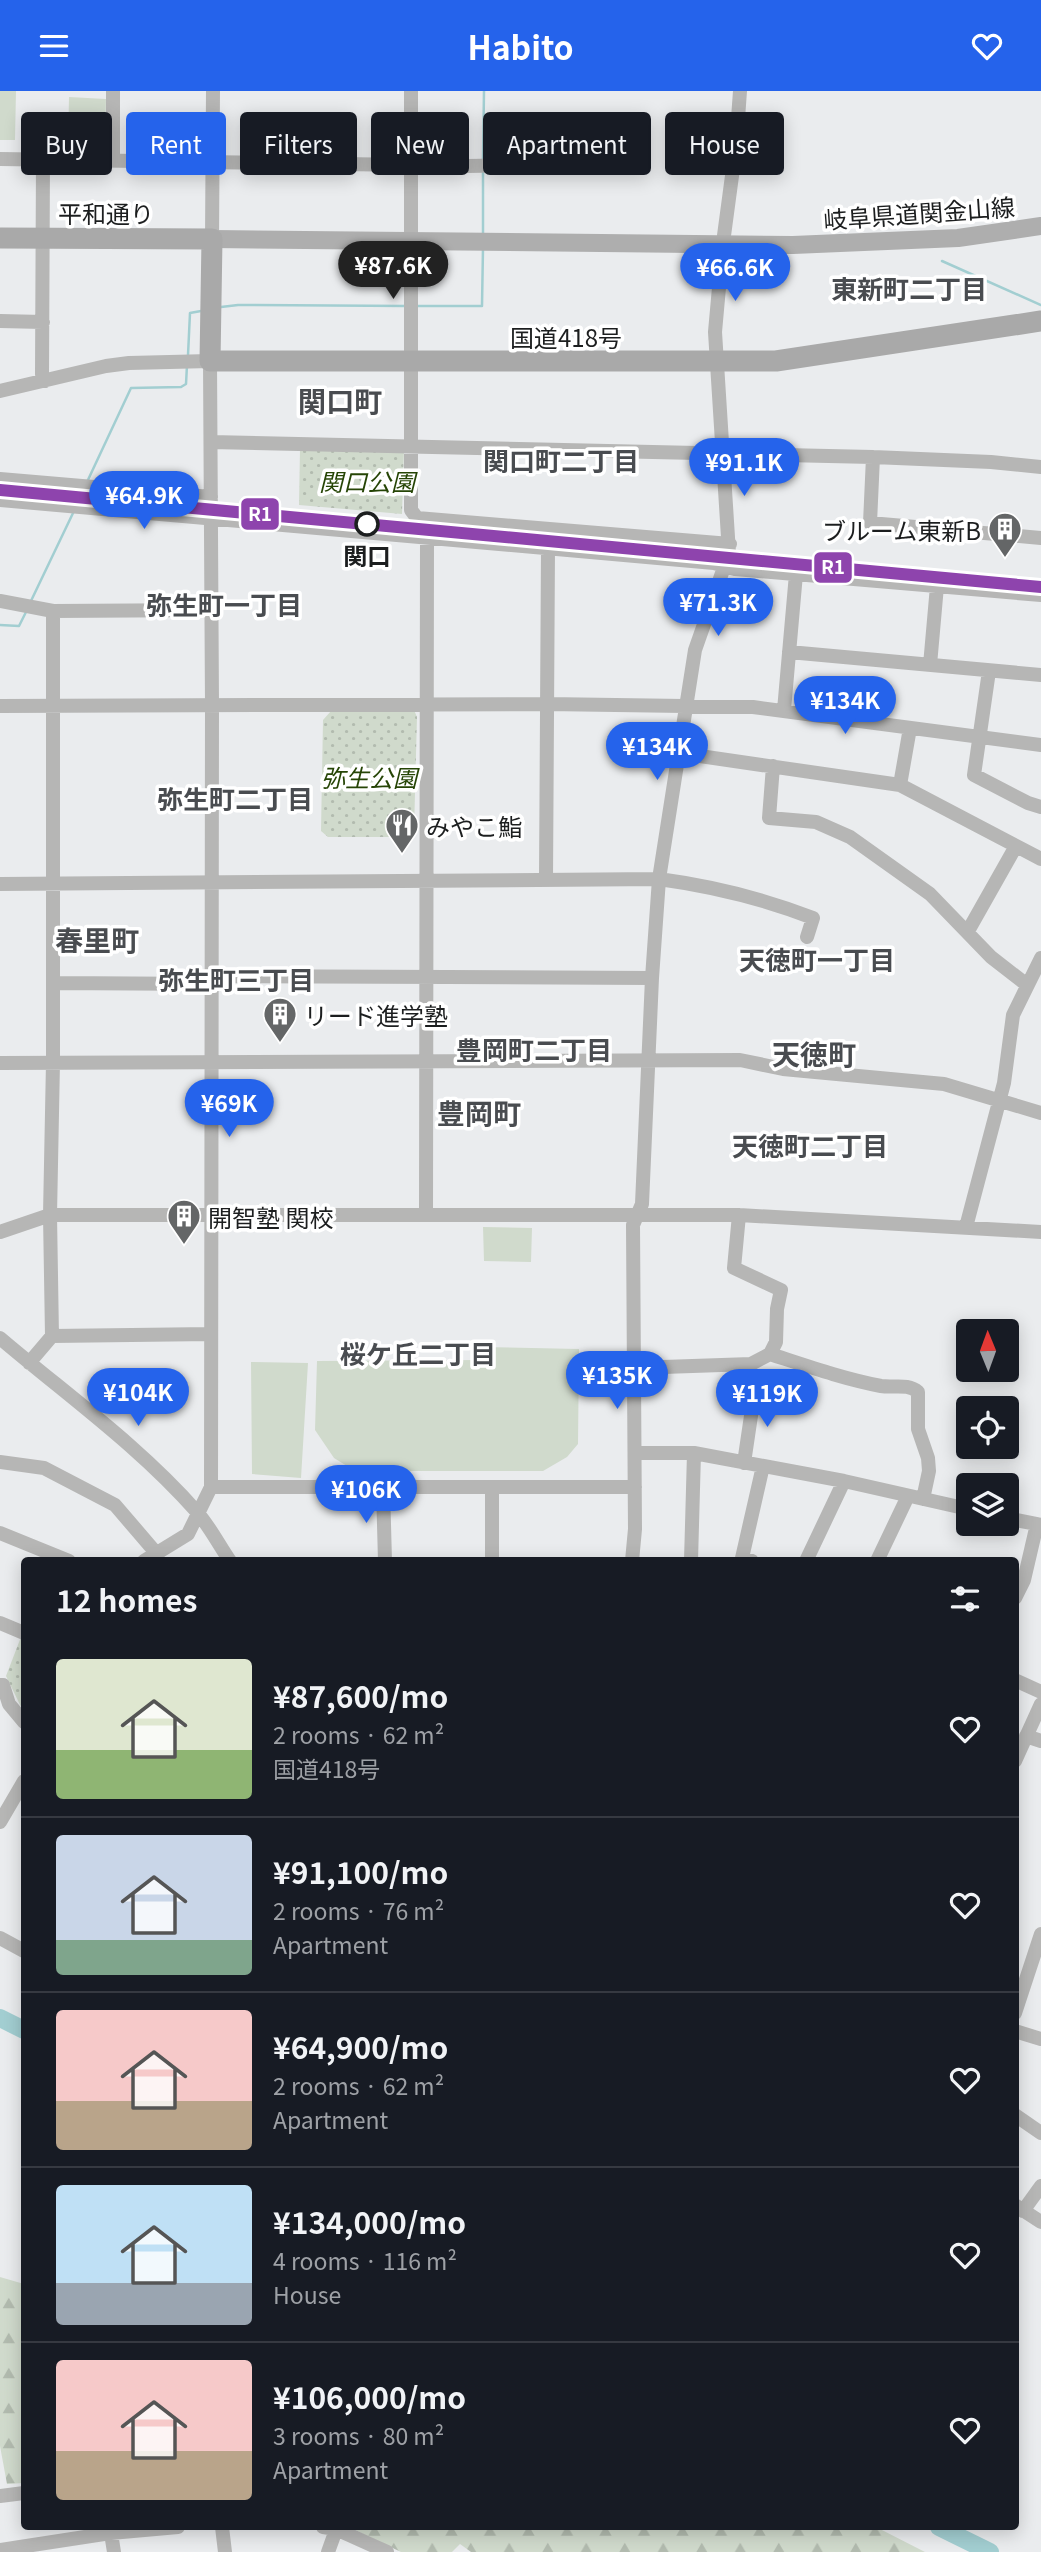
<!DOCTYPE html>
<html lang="en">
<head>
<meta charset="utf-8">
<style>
	:root { --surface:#171b24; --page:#242831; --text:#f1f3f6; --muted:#9ea1a6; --line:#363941; --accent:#2563eb }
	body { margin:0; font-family:Georgia,"Noto Sans JP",serif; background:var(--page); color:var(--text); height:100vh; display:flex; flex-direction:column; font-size:26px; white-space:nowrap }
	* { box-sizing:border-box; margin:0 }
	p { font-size:23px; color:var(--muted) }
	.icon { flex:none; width:38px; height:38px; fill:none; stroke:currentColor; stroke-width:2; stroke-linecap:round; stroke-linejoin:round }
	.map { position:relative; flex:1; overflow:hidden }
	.sheet { position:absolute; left:21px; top:1466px; width:998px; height:973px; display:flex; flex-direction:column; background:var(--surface); border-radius:7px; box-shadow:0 4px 18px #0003 }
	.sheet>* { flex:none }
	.guide { position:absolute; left:21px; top:21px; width:999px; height:63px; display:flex; gap:14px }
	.needle { width:46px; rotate:359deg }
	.fabs { position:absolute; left:956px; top:1228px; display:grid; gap:14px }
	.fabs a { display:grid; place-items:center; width:63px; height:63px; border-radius:7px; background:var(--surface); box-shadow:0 4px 18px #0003; font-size:35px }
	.price { position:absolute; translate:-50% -60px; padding:0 16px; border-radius:24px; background:var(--accent); color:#fff; font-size:23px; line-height:46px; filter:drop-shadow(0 2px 4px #0008) }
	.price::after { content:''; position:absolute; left:50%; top:42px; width:21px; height:16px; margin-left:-10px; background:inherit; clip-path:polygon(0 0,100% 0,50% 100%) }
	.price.active { background:#222; color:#fff }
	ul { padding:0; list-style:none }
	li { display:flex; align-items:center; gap:21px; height:175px; padding:0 35px }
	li+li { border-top:2px solid var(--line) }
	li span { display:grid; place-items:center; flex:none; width:196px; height:140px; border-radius:7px; color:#555 }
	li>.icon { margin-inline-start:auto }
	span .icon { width:84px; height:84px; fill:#fffc; stroke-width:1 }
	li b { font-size:30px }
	h2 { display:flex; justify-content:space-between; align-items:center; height:84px; padding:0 35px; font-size:30px }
	.chip { padding:0 24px; border-radius:7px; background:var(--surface); box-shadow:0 4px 18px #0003; font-size:24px; line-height:63px }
	.chip.active { background:var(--accent); color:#fff }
	header { display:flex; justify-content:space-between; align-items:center; height:91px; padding:0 35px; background:var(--accent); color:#fff; font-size:32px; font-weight:700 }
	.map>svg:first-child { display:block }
	.green { fill:#d0dacc }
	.forest { fill:url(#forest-firs) }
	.park { fill:url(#park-dots) }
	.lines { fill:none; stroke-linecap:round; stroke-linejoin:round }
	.stream { stroke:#a2ced1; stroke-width:2.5 }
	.river { stroke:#a2ced1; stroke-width:18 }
	.minor { stroke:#b6b6b5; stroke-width:14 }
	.major { stroke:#aeaeae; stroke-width:18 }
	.highway { stroke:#a9a9a9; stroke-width:21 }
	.rail-1-casing { stroke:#fff; stroke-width:18 }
	.rail-1 { stroke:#8e44ad; stroke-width:12 }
	.stop-dot { fill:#fff; stroke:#1c1e1f; stroke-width:3.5 }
	.labels { text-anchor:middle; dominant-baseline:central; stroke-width:7; stroke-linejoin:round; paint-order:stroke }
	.street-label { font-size:24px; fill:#1c1e1f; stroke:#fff }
	.park-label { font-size:24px; font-style:italic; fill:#264506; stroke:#fff }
	.poi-label { font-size:24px; fill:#1c1e1f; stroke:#fff; text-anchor:start }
	.stop-label { font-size:24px; font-weight:bold; fill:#1c1e1f; stroke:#fff }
	.neighbourhood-label { font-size:26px; font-weight:bold; fill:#494c50; stroke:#fff }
	.quarter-label { font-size:28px; font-weight:bold; fill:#494c50; stroke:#fff }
	.line-badge { stroke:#fff; stroke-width:2.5 }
	.badge-label { font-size:19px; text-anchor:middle; font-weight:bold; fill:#fff }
</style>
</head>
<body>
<header><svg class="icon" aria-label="menu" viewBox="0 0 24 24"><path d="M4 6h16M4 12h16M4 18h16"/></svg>Habito<svg class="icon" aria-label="heart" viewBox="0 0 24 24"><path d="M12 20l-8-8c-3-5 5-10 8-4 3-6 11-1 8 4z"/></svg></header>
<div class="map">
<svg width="1041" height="2461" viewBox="0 0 1041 2461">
	<defs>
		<pattern id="forest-firs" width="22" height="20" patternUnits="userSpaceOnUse" patternTransform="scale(1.75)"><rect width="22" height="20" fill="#d0dacc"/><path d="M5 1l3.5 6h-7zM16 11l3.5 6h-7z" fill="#b2bbaf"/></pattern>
		<pattern id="park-dots" width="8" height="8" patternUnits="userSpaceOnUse" patternTransform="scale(1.75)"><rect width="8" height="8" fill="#d0dacc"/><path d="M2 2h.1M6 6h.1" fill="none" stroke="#b2bbaf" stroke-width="1.8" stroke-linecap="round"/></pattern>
	</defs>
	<rect width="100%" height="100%" fill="#eaecee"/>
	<path class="green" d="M0,0H16L15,49H0Z
		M69,6L106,8L105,54L68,53Z
		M483,1136L532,1137L531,1171L484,1170Z
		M480,1256L579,1258L578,1353L567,1366L543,1380H355L334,1367L315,1339L317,1270L479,1269Z
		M251,1271L308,1272L301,1387L252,1383Z"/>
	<path class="forest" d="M0,2186L24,2193V2392L7,2393L0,2355Z
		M349,2436H876L925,2461H471L460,2453L452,2461H401Z"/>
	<path class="park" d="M300,358H404L402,423L299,414Z
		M414,619L417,626L414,740L407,746H328L321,740L323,629L331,620Z
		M21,1546L24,1547V1622L6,1585Z"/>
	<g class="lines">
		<path class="stream" d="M483,70L484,0
			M483,144V80
			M942,170L1041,214
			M417,215H482L483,157
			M221,216L238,214L407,215
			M188,264L190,222L201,220
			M87,391L131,297L181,296L186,293L187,274
			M30,512L74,420
			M0,534L19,535L26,521"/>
		<path class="river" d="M0,1927L24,1939
			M939,2436L990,2461"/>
		<path class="minor" d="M411,0V419L417,427L730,453
			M0,68L410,74
			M43,69L42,283L45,290
			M113,69V0
			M410,76L530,74
			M212,148L213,0
			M0,230L43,231
			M0,300L106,275L129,272L210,270L212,614L211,1396L188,1443L144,1470
			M211,351L873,366L991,371L1041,376
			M873,366L870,432L1041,447
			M0,388L211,406
			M0,409L714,472L735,478L1041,504
			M0,510L53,520L211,519
			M789,561L1041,584
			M930,574L937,495
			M989,580L974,684L1028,712L1041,716
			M0,615L547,613L753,616L1041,654
			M784,619L796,483
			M679,662L900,694L1041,768
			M773,675L769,727L816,731L850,746L930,803L991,866L1027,894
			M900,694L910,637
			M546,789L548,458
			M0,793L659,788C711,795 764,808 813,827L807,846
			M968,840L1016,755
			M212,885L652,887
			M53,892L212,893
			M0,972L740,969L783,978L944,993L1041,1022
			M426,1124L427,448
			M966,1136L1004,992L1013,924L1041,867
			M0,1141L50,1124H739L1041,1141
			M52,1245L211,1243
			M0,1247C67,1304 139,1355 197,1421C210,1436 219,1454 230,1470
			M770,1263C807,1275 844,1288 881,1295C894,1297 908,1292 918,1301V1338L928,1367L929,1380L923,1408
			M29,1272L52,1245L50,1124L53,971V520
			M634,1277L751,1273L770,1263L776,1251L777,1218L781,1199L734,1177L739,1124
			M635,1362H694L844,1390L968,1418
			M0,1371L44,1377L115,1414L157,1463L158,1470
			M744,1372L752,1318L764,1296
			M211,1396H635
			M383,1397L385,1470
			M492,1397V1470
			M1006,1427L1041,1434
			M0,1442L69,1470
			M632,1470L635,1438L633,1134L642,1113L652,887L659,788L695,559L729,462L715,241L723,152L736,55L740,0
			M691,1470L694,1362
			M752,1470L742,1467L763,1375
			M806,1470L844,1390
			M877,1470L908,1405
			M1015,1507L1024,1489L1037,1433
			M0,1532L24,1542
			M1015,1589L1041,1601
			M0,1594H3L9,1613L24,1631
			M1026,1645L1041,1650
			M1015,1670L1041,1613
			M0,1731L24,1690
			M0,1847L24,1860
			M1015,1922L1041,1843
			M1015,1940L1041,1948
			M1015,2024L1041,2042
			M1015,2114L1041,2131
			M1023,2120L1041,2095
			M0,2405L24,2402
			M110,2436L114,2461
			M222,2436L225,2461
			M323,2436L336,2438L387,2461
			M0,2459L111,2442L178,2436
			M328,2461L337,2436"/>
		<path class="major" d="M212,148L793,154L958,147L1041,135"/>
		<path class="highway" d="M0,147L212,148L210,270H776L1041,230"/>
		<defs>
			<path id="rail-1" d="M0,399L1041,496"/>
		</defs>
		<use href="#rail-1" class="rail-1-casing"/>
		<use href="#rail-1" class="rail-1"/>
	</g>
	<defs>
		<symbol id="building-pin" viewBox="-11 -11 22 30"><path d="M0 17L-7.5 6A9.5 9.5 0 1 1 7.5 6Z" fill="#646667" stroke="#fff"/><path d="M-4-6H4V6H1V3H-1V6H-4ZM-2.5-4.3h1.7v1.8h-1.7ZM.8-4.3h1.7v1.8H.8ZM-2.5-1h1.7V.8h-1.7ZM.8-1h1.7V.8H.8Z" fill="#fff"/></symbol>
		<symbol id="restaurant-pin" viewBox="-11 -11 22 30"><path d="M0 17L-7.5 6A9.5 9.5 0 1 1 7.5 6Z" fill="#646667" stroke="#fff"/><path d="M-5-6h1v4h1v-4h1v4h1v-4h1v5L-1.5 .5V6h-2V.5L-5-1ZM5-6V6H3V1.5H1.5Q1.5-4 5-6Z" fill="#fff"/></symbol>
	</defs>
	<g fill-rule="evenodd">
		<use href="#building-pin" x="986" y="419" width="38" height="52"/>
		<use href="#restaurant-pin" x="383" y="715" width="38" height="52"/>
		<use href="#building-pin" x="261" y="904" width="38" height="52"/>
		<use href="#building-pin" x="165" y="1106" width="38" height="52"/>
	</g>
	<circle class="stop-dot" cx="367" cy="433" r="11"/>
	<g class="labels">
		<g class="street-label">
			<text x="106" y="121">平和通り</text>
			<text transform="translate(919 121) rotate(-4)">岐阜県道関金山線</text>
			<text x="566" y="245">国道418号</text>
		</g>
		<g class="park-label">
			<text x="367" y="389">関口公園</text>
			<text x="369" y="685">弥生公園</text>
		</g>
		<g class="poi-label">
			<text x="981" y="438" text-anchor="end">ブルーム東新B</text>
			<text x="426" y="734">みやこ鮨</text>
			<text x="304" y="923">リード進学塾</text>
			<text x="208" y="1125">開智塾 関校</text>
		</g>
		<g class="stop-label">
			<text x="367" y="463">関口</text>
		</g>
		<g class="neighbourhood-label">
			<text x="909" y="196">東新町二丁目</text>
			<text x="561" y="368">関口町二丁目</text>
			<text x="224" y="512">弥生町一丁目</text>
			<text x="235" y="706">弥生町二丁目</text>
			<text x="817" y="867">天徳町一丁目</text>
			<text x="236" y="887">弥生町三丁目</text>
			<text x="534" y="957">豊岡町二丁目</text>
			<text x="810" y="1053">天徳町二丁目</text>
			<text x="418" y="1261">桜ケ丘二丁目</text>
		</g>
		<g class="quarter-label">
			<text x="340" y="309">関口町</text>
			<text x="97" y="848">春里町</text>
			<text x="814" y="962">天徳町</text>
			<text x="479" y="1021">豊岡町</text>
		</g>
	</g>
	<g class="line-badge">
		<rect x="240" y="406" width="40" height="34" rx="7" fill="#8e44ad"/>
		<rect x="813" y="460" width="40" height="33" rx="7" fill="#8e44ad"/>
	</g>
	<g class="badge-label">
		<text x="260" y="430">R1</text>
		<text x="833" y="483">R1</text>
	</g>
</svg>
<div class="fabs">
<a><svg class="needle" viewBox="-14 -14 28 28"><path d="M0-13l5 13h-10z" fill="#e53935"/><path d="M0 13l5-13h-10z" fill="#9ea1a6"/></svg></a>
<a><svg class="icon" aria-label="locate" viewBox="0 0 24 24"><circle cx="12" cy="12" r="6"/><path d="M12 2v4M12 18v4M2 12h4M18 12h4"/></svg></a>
<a><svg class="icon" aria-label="layers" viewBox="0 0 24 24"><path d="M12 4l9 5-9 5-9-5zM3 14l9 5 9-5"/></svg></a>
</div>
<b class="price active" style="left:393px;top:210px">¥87.6K</b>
<b class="price" style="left:735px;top:212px">¥66.6K</b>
<b class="price" style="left:744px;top:407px">¥91.1K</b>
<b class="price" style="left:144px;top:440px">¥64.9K</b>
<b class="price" style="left:718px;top:547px">¥71.3K</b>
<b class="price" style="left:845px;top:645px">¥134K</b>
<b class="price" style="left:657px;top:691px">¥134K</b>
<b class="price" style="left:229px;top:1048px">¥69K</b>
<b class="price" style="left:617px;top:1320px">¥135K</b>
<b class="price" style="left:138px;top:1337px">¥104K</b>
<b class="price" style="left:767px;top:1338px">¥119K</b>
<b class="price" style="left:366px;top:1434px">¥106K</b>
<div class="guide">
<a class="chip">Buy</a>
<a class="chip active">Rent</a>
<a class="chip">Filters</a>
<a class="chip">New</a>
<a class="chip">Apartment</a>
<a class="chip">House</a>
</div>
<section class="sheet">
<h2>12 homes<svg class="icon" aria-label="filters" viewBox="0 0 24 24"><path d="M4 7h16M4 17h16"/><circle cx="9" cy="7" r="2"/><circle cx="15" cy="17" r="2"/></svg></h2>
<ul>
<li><span style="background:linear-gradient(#dfe7d0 65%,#8fb573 0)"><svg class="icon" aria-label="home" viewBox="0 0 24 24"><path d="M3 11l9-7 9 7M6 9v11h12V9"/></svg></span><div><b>¥87,600/mo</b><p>2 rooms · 62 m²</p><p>国道418号</p></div><svg class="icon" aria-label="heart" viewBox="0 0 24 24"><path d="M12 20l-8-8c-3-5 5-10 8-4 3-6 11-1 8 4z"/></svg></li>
<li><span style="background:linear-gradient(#c9d6e8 75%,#7fa58c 0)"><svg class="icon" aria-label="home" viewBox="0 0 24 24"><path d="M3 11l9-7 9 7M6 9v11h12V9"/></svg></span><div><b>¥91,100/mo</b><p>2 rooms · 76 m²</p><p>Apartment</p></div><svg class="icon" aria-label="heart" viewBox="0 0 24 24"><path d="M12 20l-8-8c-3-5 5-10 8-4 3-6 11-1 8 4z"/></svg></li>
<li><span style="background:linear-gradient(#f6c9c9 65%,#b9a48a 0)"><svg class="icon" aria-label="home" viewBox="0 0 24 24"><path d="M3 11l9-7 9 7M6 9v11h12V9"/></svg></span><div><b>¥64,900/mo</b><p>2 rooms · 62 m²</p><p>Apartment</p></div><svg class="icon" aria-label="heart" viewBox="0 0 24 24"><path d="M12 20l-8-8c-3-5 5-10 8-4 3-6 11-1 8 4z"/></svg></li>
<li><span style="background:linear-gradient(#bfe0f5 70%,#9aa5b1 0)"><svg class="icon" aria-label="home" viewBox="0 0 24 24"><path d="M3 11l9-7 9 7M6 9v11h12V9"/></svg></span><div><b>¥134,000/mo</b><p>4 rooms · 116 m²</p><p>House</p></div><svg class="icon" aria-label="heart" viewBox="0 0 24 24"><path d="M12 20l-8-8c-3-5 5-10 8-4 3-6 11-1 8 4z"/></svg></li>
<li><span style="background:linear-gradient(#f6c9c9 65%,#b9a48a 0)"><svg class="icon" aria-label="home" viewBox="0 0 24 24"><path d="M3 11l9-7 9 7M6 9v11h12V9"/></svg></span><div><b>¥106,000/mo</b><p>3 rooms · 80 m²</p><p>Apartment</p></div><svg class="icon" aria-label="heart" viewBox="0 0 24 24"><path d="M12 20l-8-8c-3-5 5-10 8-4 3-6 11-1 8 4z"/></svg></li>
</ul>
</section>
</div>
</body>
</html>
